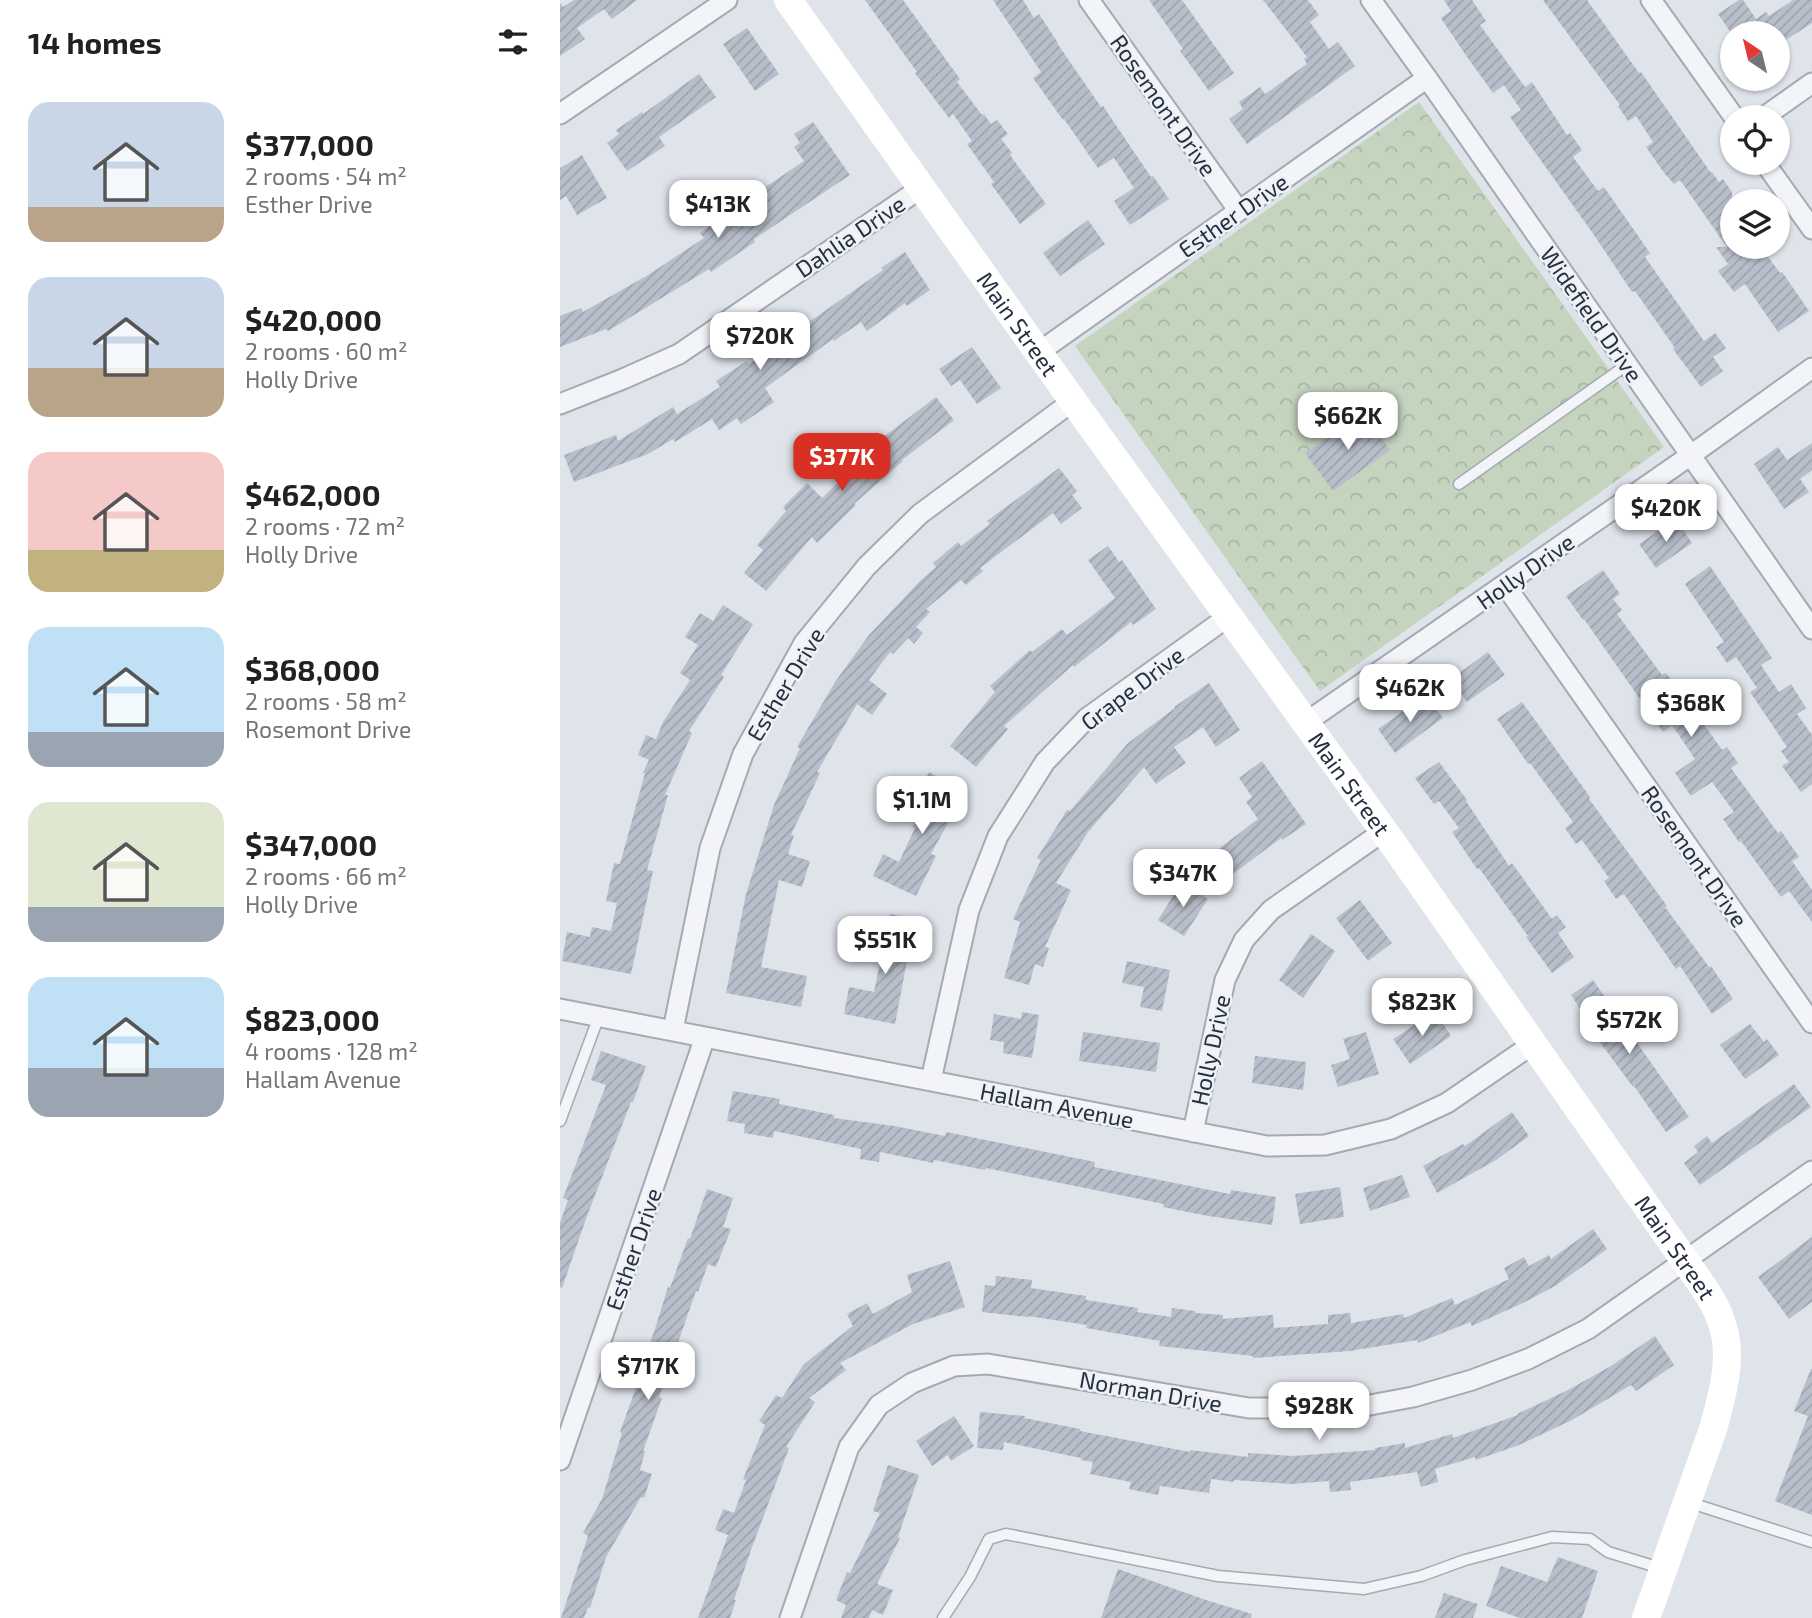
<!DOCTYPE html>
<html lang="en">
<head>
<meta charset="utf-8">
<style>
	:root { --surface:#fff; --page:#f6f6f6; --text:#202124; --muted:#757577; --accent:#d93025 }
	body { margin:0; font-family:"Exo 2",sans-serif; background:var(--page); color:var(--text); height:100vh; display:flex; flex-direction:column; font-size:26px; white-space:nowrap }
	* { box-sizing:border-box; margin:0 }
	p { font-size:23px; color:var(--muted) }
	.icon { flex:none; width:38px; height:38px; fill:none; stroke:currentColor; stroke-width:2; stroke-linecap:round; stroke-linejoin:round }
	.map { position:relative; flex:1; overflow:hidden }
	.sheet { display:flex; flex-direction:column; background:var(--surface); width:560px }
	.sheet>* { flex:none }
	.needle { width:46px; rotate:325deg }
	.fabs { position:absolute; left:1160px; top:21px; display:grid; gap:14px }
	.fabs a { display:grid; place-items:center; width:70px; height:70px; border-radius:50%; background:var(--surface); box-shadow:0 2px 5px #0004; font-size:35px }
	.price { position:absolute; translate:-50% -60px; padding:0 16px; border-radius:14px; background:#fff; color:#222; font-size:23px; line-height:46px; filter:drop-shadow(0 2px 4px #0008) }
	.price::after { content:''; position:absolute; left:50%; top:42px; width:21px; height:16px; margin-left:-10px; background:inherit; clip-path:polygon(0 0,100% 0,50% 100%) }
	.price.on { background:var(--accent); color:#fff }
	ul { padding:0; list-style:none }
	li { display:flex; align-items:center; gap:21px; height:175px; padding:0 28px }
	li span { display:grid; place-items:center; flex:none; width:196px; height:140px; border-radius:21px; color:#555 }
	li>.icon { margin-inline-start:auto }
	span .icon { width:84px; height:84px; fill:#fffc; stroke-width:1 }
	li b { font-size:30px }
	h2 { display:flex; justify-content:space-between; align-items:center; height:84px; padding:0 28px; font-size:30px }
	main { display:flex; flex:1; min-height:0 }
	.map>svg:first-child { display:block }
	.forest { fill:url(#forest-crowns) }
	.building { fill:url(#building-hatch) }
	.lines { fill:none; stroke-linecap:round; stroke-linejoin:round }
	.service-casing { stroke:#a4aab4; stroke-width:13 }
	.minor-casing { stroke:#a4aab4; stroke-width:23 }
	.service { stroke:#f2f4f7; stroke-width:10 }
	.minor { stroke:#f2f4f7; stroke-width:19 }
	.secondary { stroke:#fff; stroke-width:28 }
	.labels { text-anchor:middle; dominant-baseline:central; stroke-width:5; stroke-linejoin:round; paint-order:stroke }
	.street-label { font-size:23px; fill:#263042; stroke:#eef2f7 }
</style>
</head>
<body>
<main>
<section class="sheet">
<h2>14 homes<svg class="icon" aria-label="filters" viewBox="0 0 24 24"><path d="M4 7h16M4 17h16"/><circle cx="9" cy="7" r="2"/><circle cx="15" cy="17" r="2"/></svg></h2>
<ul>
<li><span style="background:linear-gradient(#c9d6e8 75%,#b9a48a 0)"><svg class="icon" aria-label="home" viewBox="0 0 24 24"><path d="M3 11l9-7 9 7M6 9v11h12V9"/></svg></span><div><b>$377,000</b><p>2 rooms · 54 m²</p><p>Esther Drive</p></div></li>
<li><span style="background:linear-gradient(#c9d6e8 65%,#b9a48a 0)"><svg class="icon" aria-label="home" viewBox="0 0 24 24"><path d="M3 11l9-7 9 7M6 9v11h12V9"/></svg></span><div><b>$420,000</b><p>2 rooms · 60 m²</p><p>Holly Drive</p></div></li>
<li><span style="background:linear-gradient(#f6c9c9 70%,#c2b280 0)"><svg class="icon" aria-label="home" viewBox="0 0 24 24"><path d="M3 11l9-7 9 7M6 9v11h12V9"/></svg></span><div><b>$462,000</b><p>2 rooms · 72 m²</p><p>Holly Drive</p></div></li>
<li><span style="background:linear-gradient(#bfe0f5 75%,#9aa5b1 0)"><svg class="icon" aria-label="home" viewBox="0 0 24 24"><path d="M3 11l9-7 9 7M6 9v11h12V9"/></svg></span><div><b>$368,000</b><p>2 rooms · 58 m²</p><p>Rosemont Drive</p></div></li>
<li><span style="background:linear-gradient(#dfe7d0 75%,#9aa5b1 0)"><svg class="icon" aria-label="home" viewBox="0 0 24 24"><path d="M3 11l9-7 9 7M6 9v11h12V9"/></svg></span><div><b>$347,000</b><p>2 rooms · 66 m²</p><p>Holly Drive</p></div></li>
<li><span style="background:linear-gradient(#bfe0f5 65%,#9aa5b1 0)"><svg class="icon" aria-label="home" viewBox="0 0 24 24"><path d="M3 11l9-7 9 7M6 9v11h12V9"/></svg></span><div><b>$823,000</b><p>4 rooms · 128 m²</p><p>Hallam Avenue</p></div></li>
</ul>
</section>
<div class="map">
<svg width="1252" height="1618" viewBox="0 0 1252 1618">
	<defs>
		<pattern id="forest-crowns" width="20" height="18" patternUnits="userSpaceOnUse" patternTransform="scale(1.75)"><rect width="20" height="18" fill="#c4d4bf"/><path d="M2 6a3 3 0 1 1 6 0M12 15a3 3 0 1 1 6 0" fill="none" stroke="#a8b6a5"/></pattern>
		<pattern id="building-hatch" width="6" height="6" patternUnits="userSpaceOnUse" patternTransform="scale(1.75)"><rect width="6" height="6" fill="#b8bfca"/><path d="M-1 1l2-2M0 6l6-6M5 7l2-2" fill="none" stroke="#9ea4af"/></pattern>
	</defs>
	<rect width="100%" height="100%" fill="#dfe3ea"/>
	<path class="forest" d="M859,102L1104,447L760,691L515,346Z"/>
	<path class="building" d="M14,0H77L52,19L44,9L17,28L25,39L0,56V3L3,7Z
		M305,0H343L400,79L397,82L422,115L424,114L431,124L437,120L448,134L441,139L452,153L450,155L486,204L460,224L431,184L434,182L407,144L412,141L393,114L389,118L355,73L357,72Z
		M433,0H463L474,18L479,14L498,43H497L541,107L543,106L591,177L593,176L609,199L570,225L554,201L574,188L554,158L538,168L504,119L503,120L473,78L481,72Z
		M589,0H622L674,73L649,91L620,51L623,49Z
		M703,0H748L759,15L750,22L769,49L778,42L795,66L687,144L669,119L683,109L679,102L700,87L705,94L747,64L744,59L747,57Z
		M884,0H912L926,21L920,25L965,87L972,82L1007,135L1010,133L1022,150L1013,157L1038,191L1044,187L1090,253L1085,257L1144,341L1155,333L1166,348L1153,357L1163,371L1141,387L1113,349L1115,348L1075,291L1072,292L1034,235L950,117L961,110L944,85L933,93L905,54L881,18L891,11Z
		M983,0H1027L1079,73L1081,72L1151,173L1152,172L1159,182L1163,179L1172,192V247H1201L1220,273L1222,272L1249,311L1218,332L1185,284L1174,292L1158,271L1168,264L1156,247H1167L1120,180L1114,184L1105,174L1086,147L1093,142L1076,116L1068,121L1058,106L1060,105Z
		M1179,0H1183L1196,19L1206,12L1209,16L1233,0H1252V23L1218,45V33H1171L1158,14Z
		M187,28L219,74L195,91L163,44Z
		M139,74L156,97L99,137L105,146L67,171L47,143L59,134L56,130L82,112L83,114Z
		M253,122L290,175L194,239L195,242L151,272L149,269L48,331L46,329L0,347V316L21,308L23,312L88,275L144,238L140,233L155,222L160,229L208,195L204,188L244,161L234,147L240,143L234,134Z
		M22,155L47,198L17,215L6,196L0,200V168Z
		M528,220L545,244L500,276L483,253Z
		M345,252L370,290L347,306L345,303L307,331L301,322L274,341L273,339L205,388L214,402L181,424L177,418L159,430L152,419L115,442L113,439L88,454L14,482L4,455L56,435L58,441L113,407L117,414L160,387L156,381L187,361L189,364L323,270L321,268Z
		M412,347L441,388L417,404L400,380L391,386L379,369Z
		M376,397L394,420L342,460L343,461L294,504L296,505L257,543L252,537L206,591L184,573L203,550L197,545L226,511L223,507L247,483L262,498L300,461L293,453L317,432L322,438Z
		M802,412L830,450L773,491L745,453Z
		M1252,443V470L1240,479L1249,492L1224,509L1194,464L1218,447L1227,460Z
		M499,468L517,491L512,495L522,508L501,524L493,513L420,568L423,571L406,585L401,580L366,609L370,612L356,627L363,633L354,644L348,638L333,654L330,652L309,680L327,694L312,715L297,704L257,772L260,773L231,835H234L228,854L250,861L242,887L219,880L201,967L247,976L241,1007L166,993L186,894L214,805L240,748L237,747L275,682L309,635L360,581L376,567L373,563L398,542L401,546L430,524L427,521Z
		M1116,519L1132,543L1096,568L1079,544Z
		M548,546L559,562L562,560L596,609L573,625L571,622L514,667L513,665L444,726L448,729L416,767L390,746L435,692L430,686L470,650L472,652L502,629L507,635L555,598L528,560Z
		M1150,566L1212,658L1201,665L1219,692L1231,684L1246,708L1237,714L1252,735V784L1241,792L1222,766L1229,762L1221,751L1227,747L1190,692L1197,688L1176,657L1167,663L1156,647L1164,642L1125,584Z
		M1043,570L1060,594L1053,599L1062,610L1057,614L1102,675L1106,673L1124,697L1128,694L1138,707L1134,710L1162,750L1167,747L1178,763L1171,768L1218,833L1221,831L1239,857L1232,861L1252,890V922L1229,891L1221,897L1181,841L1179,842L1163,819L1174,812L1152,782L1131,796L1115,773L1135,759L1112,725L1103,732L1024,619L1023,620L1006,596Z
		M163,605L193,624L161,675L164,677L129,731L132,733L105,795H108L87,870L93,871L71,974L2,961L7,932L30,937L32,927L51,931L57,903L46,901L54,863L60,864L85,773H83L89,760L78,755L86,735L96,739L103,722L130,680L120,673L138,645L125,637L140,613L153,621Z
		M928,652L945,675L907,702L891,679Z
		M649,683L680,730L656,747L643,727L614,747L626,763L596,784L584,767L528,832L496,883L511,890L485,947L489,948L483,967L475,964L469,985L444,978L460,922L453,919L481,860L477,858L507,810L510,811L568,743L615,708L614,707Z
		M866,695L883,718L835,753L818,729Z
		M962,702L1030,797L1029,799L1107,906L1105,907L1149,967L1151,966L1173,999L1152,1014L1120,966L1116,969L1064,894L1056,899L1044,881L1049,878L1022,840L1016,844L1005,828L1013,822L970,763L968,764L937,719Z
		M702,761L746,824L722,840L721,838L661,883L644,860L698,819L686,802L692,797L679,778Z
		M879,762L907,800L906,801L949,866L952,863L992,919L997,915L1006,927L998,933L1014,957L992,973L966,937L968,936L919,868L917,869L892,832L899,828L879,801L874,804L855,778Z
		M369,772L405,792L371,854L376,856L356,896L313,876L323,854L339,862L355,828L353,827L364,807L353,801Z
		M622,882L648,899L624,936L598,920Z
		M800,900L832,943L808,961L776,918Z
		M330,914L355,919L335,1024L284,1014L289,987L314,992Z
		M751,934L775,951L743,998L719,980Z
		M567,961L610,970L602,1011L580,1007L584,987L562,983Z
		M1033,980L1129,1117L1106,1132L1074,1086L1073,1087L1039,1041L1041,1040L1011,995Z
		M462,1012L479,1015L472,1058L443,1053L444,1042L430,1040L434,1014L461,1019Z
		M875,1012L891,1036L850,1064L833,1039Z
		M1190,1024L1204,1042L1207,1039L1219,1055L1185,1079L1160,1045Z
		M523,1032L600,1043L596,1072L519,1061Z
		M806,1032L819,1074L778,1087L771,1065L790,1059L783,1039Z
		M41,1051L86,1066L73,1102H71L27,1216L2,1288L0,1287V1223L8,1200L3,1198L46,1085L31,1080Z
		M695,1056L746,1062L743,1090L692,1083Z
		M1234,1084L1251,1107L1140,1185L1124,1163L1138,1152L1134,1146L1147,1136L1152,1143Z
		M173,1091L220,1099L219,1104L274,1115V1118L334,1126L385,1136L386,1132L535,1162L534,1167L670,1194L671,1190L716,1197L712,1225L648,1216L603,1207L604,1204L426,1168L425,1170L374,1160L373,1163L320,1152L319,1162L300,1159L301,1149L214,1131L213,1138L184,1133L185,1124L167,1121Z
		M952,1112L969,1136L936,1160L877,1193L863,1166L903,1144L905,1146Z
		M842,1175L850,1197L810,1211L803,1188Z
		M780,1187L784,1217L740,1224L735,1194Z
		M147,1189L173,1198L163,1227L171,1229L156,1267L148,1264L138,1292L136,1291L99,1397L102,1398L83,1451H85L80,1470L92,1474L84,1498L81,1497L46,1557L30,1608L28,1607L24,1618H1L28,1536L23,1533L42,1499L62,1433L60,1432L78,1382L76,1381L94,1332L108,1287L110,1288L128,1238L130,1239Z
		M1033,1229L1047,1249L995,1286L963,1303L912,1326L910,1322L858,1343L857,1340L790,1351L693,1358V1356L599,1346L600,1341L526,1328L527,1325L468,1316V1317L422,1312L425,1285L435,1286L436,1276L472,1280L471,1288L526,1296V1300L578,1308L577,1312L611,1317L612,1308L635,1311V1313L663,1315V1319L713,1315L714,1328L768,1324V1315L790,1313L791,1323L843,1314L844,1318L892,1298L895,1305L949,1279L944,1268L964,1257L969,1266L989,1255L991,1259Z
		M1252,1237V1302L1229,1319L1198,1277Z
		M390,1261L405,1307L353,1324L280,1363L286,1370L249,1398L255,1402L226,1447L229,1448L191,1550L174,1600H176L170,1618H138L168,1535L155,1530L163,1509L174,1513L186,1480L183,1479L205,1425L199,1421L216,1395L222,1398L244,1364L293,1326L287,1314L307,1303L313,1314L352,1292L347,1275Z
		M1095,1336L1114,1365L1076,1391L1071,1385L1012,1420L959,1445L916,1460L915,1457L875,1469L878,1482L861,1487L857,1472L790,1482L791,1490L770,1492L769,1481L731,1484L674,1480V1482L651,1479L649,1493L600,1486L598,1495L569,1489L571,1482L530,1474L533,1462L521,1460V1458L444,1442L443,1450L417,1448L420,1412L465,1416L464,1418L520,1429V1431L630,1452V1450L688,1457V1453L733,1456L815,1450V1448L845,1443V1448L892,1434L893,1438L958,1415L957,1414L1008,1390L1051,1366Z
		M1251,1369H1252V1515L1215,1501L1248,1416L1234,1411Z
		M394,1416L414,1446L391,1461L388,1455L372,1466L356,1441Z
		M328,1465L359,1475L338,1537L340,1538L317,1584L333,1590L323,1615L312,1610L309,1618H281L286,1605L276,1600L287,1572L290,1573L320,1513L313,1511Z
		M998,1557L1038,1571L1022,1618H960L926,1606L941,1566L987,1582Z
		M558,1569L649,1601L692,1614L691,1618H541Z
		M884,1593L918,1604L913,1618H875Z"/>
	<g class="lines">
		<defs>
			<path id="service" d="M899,484L1068,364
				M0,1121L39,1016
				M1131,1503L1252,1542
				M383,1618L410,1577L429,1539L446,1534L658,1576L804,1589L861,1576L905,1560L992,1537L1030,1539L1048,1552L1100,1568"/>
			<path id="minor" d="M529,0L679,211
				M811,0L867,78L1252,629
				M1091,0L1174,117
				M0,114L167,0
				M1204,117L1252,83
				M1205,163L1252,229
				M479,352L867,78
				M0,404L63,379L119,354L361,188
				M945,585L1252,1023
				M745,723L1131,455L1252,368
				M0,1009L707,1146L765,1145L831,1129L887,1103L973,1044
				M113,1030L150,848L183,754L244,643L307,566L360,514L513,401
				M371,1080L409,910L438,836L485,762L527,718L669,616
				M633,1132L665,980L684,940L711,910L824,831
				M0,1460L145,1037
				M230,1618L289,1447L319,1405L352,1383L394,1366L428,1364L689,1408H794L853,1397L912,1380L968,1359L1028,1329L1252,1171"/>
		</defs>
		<use href="#service" class="service-casing"/>
		<use href="#minor" class="minor-casing"/>
		<use href="#service" class="service"/>
		<use href="#minor" class="minor"/>
		<path class="secondary" id="s1" d="M228,0L513,401L824,831L1125,1261C1139,1281 1157,1303 1163,1327C1173,1360 1162,1396 1153,1429L1086,1618"/>
	</g>
	<g class="labels">
		<g class="street-label">
			<text transform="translate(604 105) rotate(55)">Rosemont Drive</text>
			<text transform="translate(673 215) rotate(-35)">Esther Drive</text>
			<text transform="translate(290 236) rotate(-34)">Dahlia Drive</text>
			<text transform="translate(1032 314) rotate(55)">Widefield Drive</text>
			<text stroke="none"><textPath href="#s1" startOffset="397">Main Street</textPath></text>
			<text transform="translate(965 571) rotate(-35)">Holly Drive</text>
			<text transform="translate(225 684) rotate(-59)">Esther Drive</text>
			<text transform="translate(572 688) rotate(-37)">Grape Drive</text>
			<text stroke="none"><textPath href="#s1" startOffset="964">Main Street</textPath></text>
			<text transform="translate(1135 856) rotate(55)">Rosemont Drive</text>
			<text transform="translate(650 1050) rotate(-78)">Holly Drive</text>
			<text transform="translate(497 1105) rotate(11)">Hallam Avenue</text>
			<text stroke="none"><textPath href="#s1" startOffset="1531">Main Street</textPath></text>
			<text transform="translate(73 1249) rotate(-71)">Esther Drive</text>
			<text transform="translate(591 1391) rotate(10)">Norman Drive</text>
		</g>
	</g>
</svg>
<div class="fabs">
<a><svg class="needle" viewBox="-14 -14 28 28"><path d="M0-13l5 13h-10z" fill="#e53935"/><path d="M0 13l5-13h-10z" fill="#757577"/></svg></a>
<a><svg class="icon" aria-label="locate" viewBox="0 0 24 24"><circle cx="12" cy="12" r="6"/><path d="M12 2v4M12 18v4M2 12h4M18 12h4"/></svg></a>
<a><svg class="icon" aria-label="layers" viewBox="0 0 24 24"><path d="M12 4l9 5-9 5-9-5zM3 14l9 5 9-5"/></svg></a>
</div>
<b class="price" style="left:158px;top:240px">$413K</b>
<b class="price" style="left:200px;top:372px">$720K</b>
<b class="price" style="left:788px;top:452px">$662K</b>
<b class="price on" style="left:282px;top:493px">$377K</b>
<b class="price" style="left:1106px;top:544px">$420K</b>
<b class="price" style="left:850px;top:724px">$462K</b>
<b class="price" style="left:1131px;top:739px">$368K</b>
<b class="price" style="left:362px;top:836px">$1.1M</b>
<b class="price" style="left:623px;top:909px">$347K</b>
<b class="price" style="left:325px;top:976px">$551K</b>
<b class="price" style="left:862px;top:1038px">$823K</b>
<b class="price" style="left:1069px;top:1056px">$572K</b>
<b class="price" style="left:88px;top:1402px">$717K</b>
<b class="price" style="left:759px;top:1442px">$928K</b>
</div>
</main>
</body>
</html>
